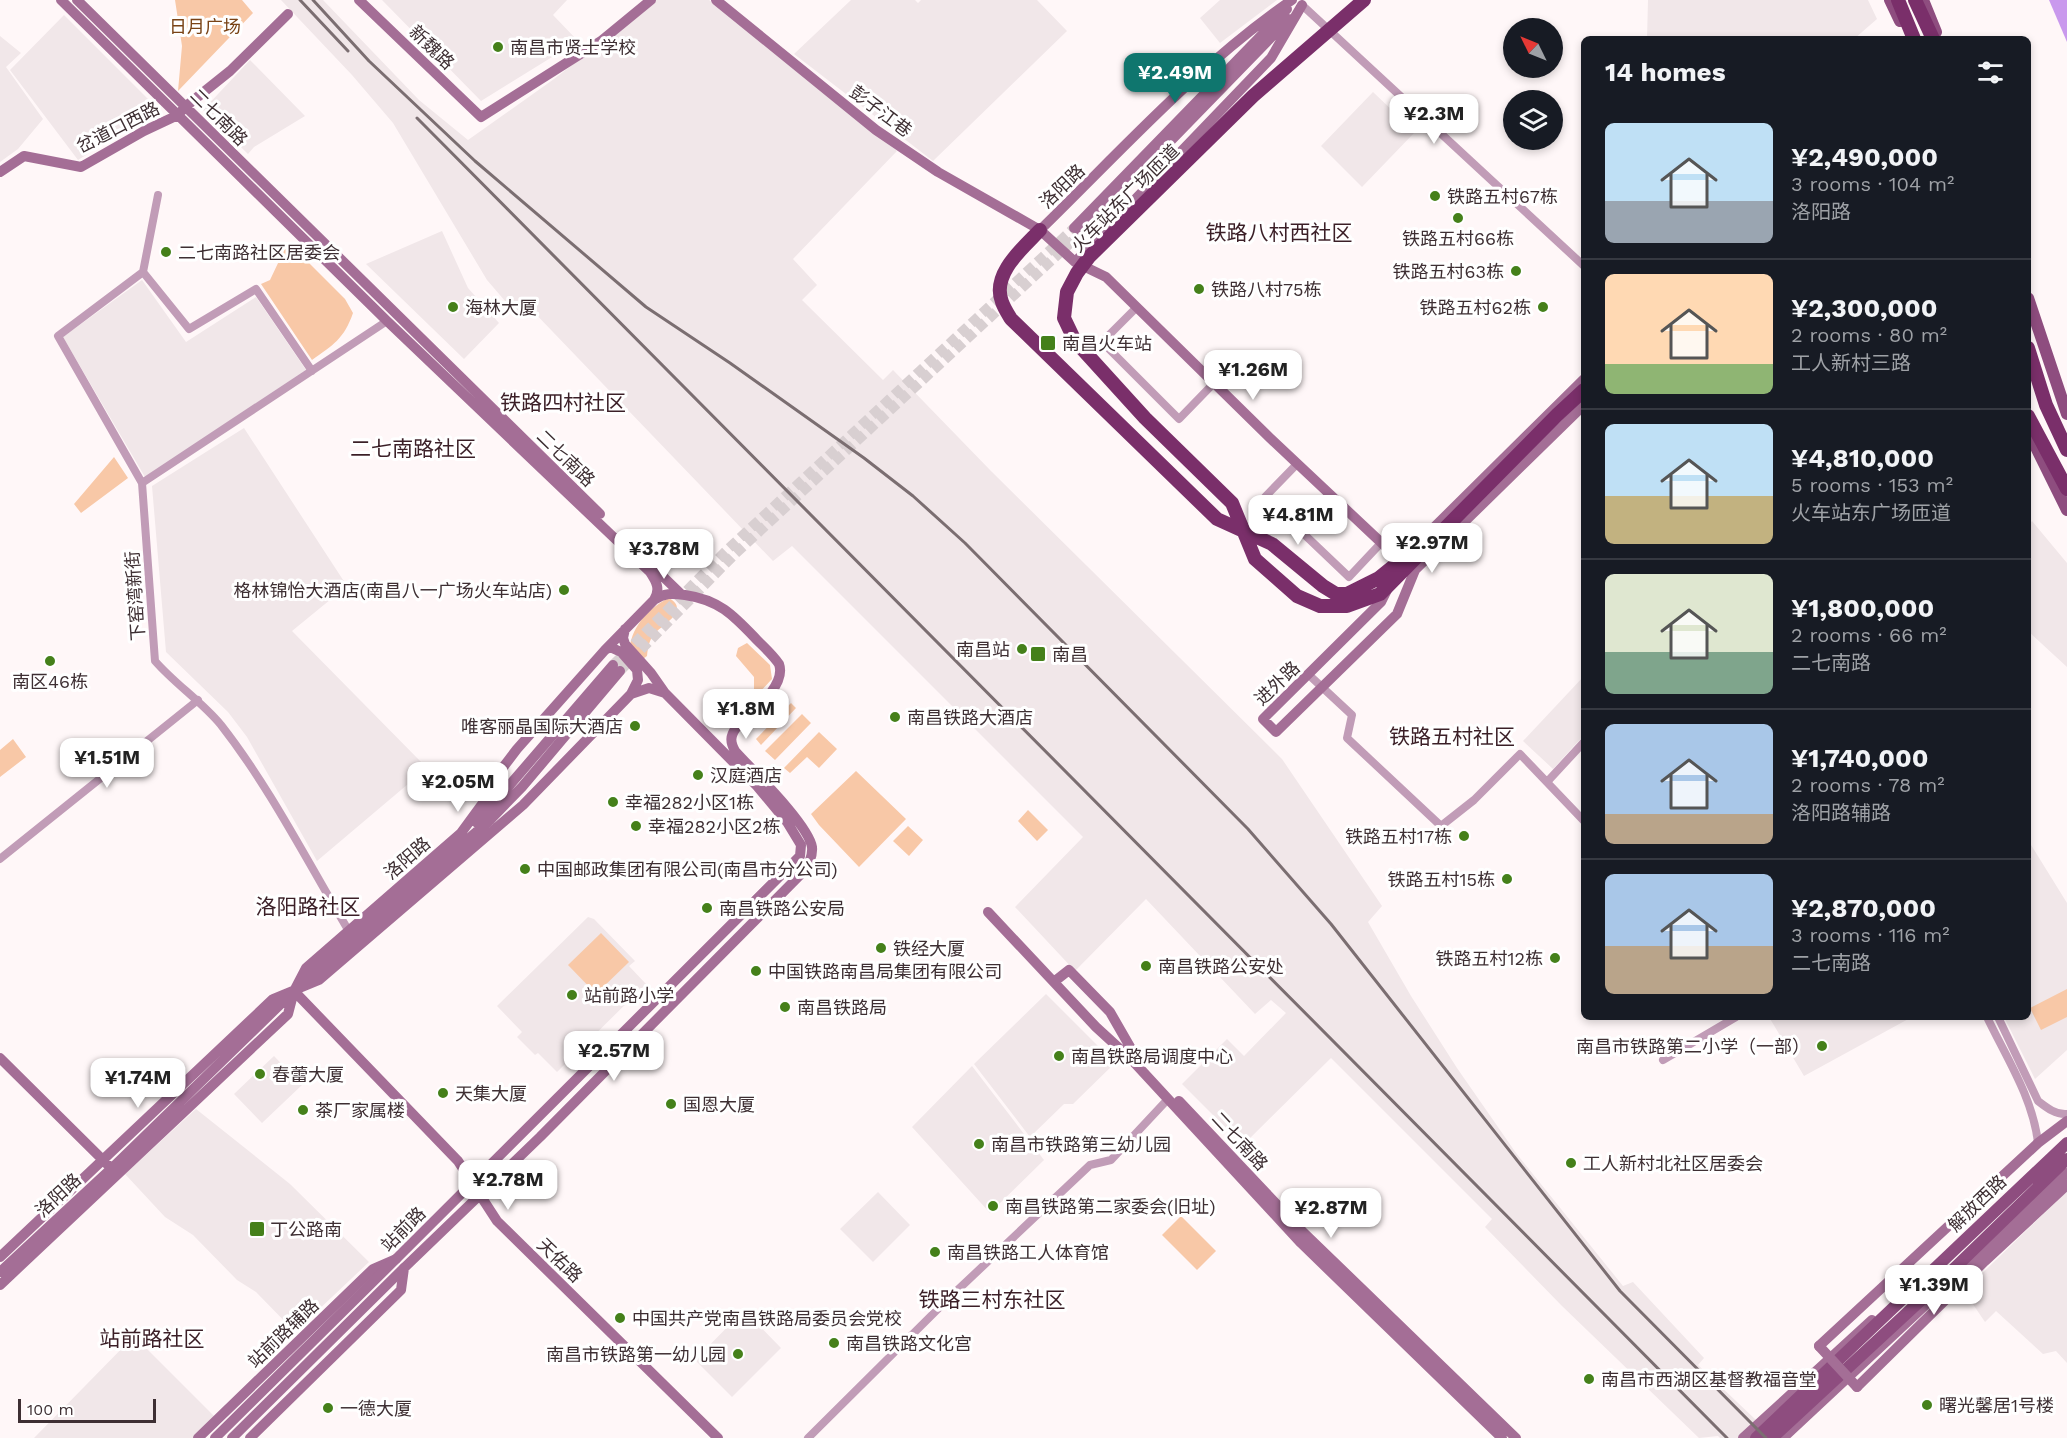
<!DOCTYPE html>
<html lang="en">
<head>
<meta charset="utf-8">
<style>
	:root { --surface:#171b24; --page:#242831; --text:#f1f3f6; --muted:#9ea1a6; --line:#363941; --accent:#0f766e }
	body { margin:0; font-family:"Work Sans","Noto Sans SC",sans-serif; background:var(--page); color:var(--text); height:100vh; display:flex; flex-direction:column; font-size:22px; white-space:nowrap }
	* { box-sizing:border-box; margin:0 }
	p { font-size:20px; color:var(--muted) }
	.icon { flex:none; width:33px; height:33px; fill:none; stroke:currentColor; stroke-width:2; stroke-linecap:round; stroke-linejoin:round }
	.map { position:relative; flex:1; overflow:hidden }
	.sheet { position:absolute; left:1581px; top:36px; width:450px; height:984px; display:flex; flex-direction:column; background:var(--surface); border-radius:9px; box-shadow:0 3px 9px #0003 }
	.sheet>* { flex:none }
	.needle { width:39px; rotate:313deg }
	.controls { position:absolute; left:1503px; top:18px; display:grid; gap:12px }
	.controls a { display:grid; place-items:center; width:60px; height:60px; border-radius:50%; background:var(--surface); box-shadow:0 3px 9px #0003; font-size:30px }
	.scale { position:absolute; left:18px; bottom:15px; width:138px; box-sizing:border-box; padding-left:6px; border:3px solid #3e2f33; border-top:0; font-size:16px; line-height:21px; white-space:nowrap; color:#3e2f33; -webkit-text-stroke:4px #fff; paint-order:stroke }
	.price { position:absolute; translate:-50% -51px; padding:0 14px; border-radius:12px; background:#fff; color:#222; font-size:20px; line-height:39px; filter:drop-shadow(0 2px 3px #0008) }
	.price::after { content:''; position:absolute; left:50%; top:36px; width:18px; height:14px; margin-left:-9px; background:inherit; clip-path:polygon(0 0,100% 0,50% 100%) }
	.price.on { background:var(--accent); color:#fff }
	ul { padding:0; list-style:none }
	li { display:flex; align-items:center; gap:18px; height:150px; padding:0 24px }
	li+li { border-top:2px solid var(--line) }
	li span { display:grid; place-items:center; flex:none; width:168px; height:120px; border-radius:9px; color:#555 }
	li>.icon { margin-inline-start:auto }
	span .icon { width:72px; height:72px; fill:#fffc; stroke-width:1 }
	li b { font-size:26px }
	h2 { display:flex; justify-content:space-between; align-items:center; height:72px; padding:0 24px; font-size:26px }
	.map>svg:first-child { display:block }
	.built { fill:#f1e7e9 }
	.green { fill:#f8c8a7 }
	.water { fill:#c999ed }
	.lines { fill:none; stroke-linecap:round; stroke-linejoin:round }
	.secondary-tunnel { stroke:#d8cfd1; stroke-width:10; stroke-dasharray:10 5; stroke-linecap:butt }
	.street { stroke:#c19cb7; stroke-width:8 }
	.secondary { stroke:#a46e96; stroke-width:10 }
	.primary { stroke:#8e4d7f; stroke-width:12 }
	.highway { stroke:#7a2f6a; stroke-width:14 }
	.rail { stroke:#7b6e71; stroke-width:3 }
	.secondary-bridge { stroke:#a46e96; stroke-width:10 }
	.highway-bridge { stroke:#7a2f6a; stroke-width:14 }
	.poi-dot { fill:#45801a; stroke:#fff; stroke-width:2 }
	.labels { text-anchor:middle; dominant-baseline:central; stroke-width:6; stroke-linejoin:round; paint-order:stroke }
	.park-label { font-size:18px; fill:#794316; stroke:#fff }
	.street-label { font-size:18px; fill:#3e2f33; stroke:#fff }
	.poi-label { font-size:18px; fill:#3e2f33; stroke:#fff; text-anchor:start }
	.quarter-label { font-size:21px; fill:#3b1f27; stroke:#fff }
</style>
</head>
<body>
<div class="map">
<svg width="2067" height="1438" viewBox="0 0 2067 1438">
	<rect width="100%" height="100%" fill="#fff7f8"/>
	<path class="built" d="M281,0H323L419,100L468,140L554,79L656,0H709L897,151L793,259L817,285L802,300L883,380L893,370L991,471L1282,759L1382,906L1368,922L1411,996L1457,1068L1516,1153L1623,1286L1633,1282L1704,1358L1698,1365L1775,1438H1720L1718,1436L1699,1438L1562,1306L1485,1227L1492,1219L1331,1058L1243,1145L1182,1084L1227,1039L1244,1056L1286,1013L1271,1000L1255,1014L1146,899L1075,971L1015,907L1083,837L792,546L773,561L528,306L518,316L487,280L393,123L352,75Z
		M382,0H567L553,15L578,41L481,101Z
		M851,0H915L918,3L921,0H1037L1067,31L933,161L794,54Z
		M1220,0H1277L1220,43L1200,18Z
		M1648,0H1868L1877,19L1854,39H1647Z
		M64,15L151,102L149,116L78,160L10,70Z
		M0,36L21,53L6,67L43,119L18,149L0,162Z
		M250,60L305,116L254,147L248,154L203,110Z
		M1373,92L1415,132L1362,187L1321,146Z
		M442,231L468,288L499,323L464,359L366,264Z
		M142,280L186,342L256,297L306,370L145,477L63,337Z
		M244,428L347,586L292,631L427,768L317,861L247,737L228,712L166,652L152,486Z
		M2032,521L2067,563V667L2028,631V526Z
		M1584,676V735L1553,769L1523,741Z
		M2028,840L2067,903V1050L2035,1079L2004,1017H2028Z
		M588,917L594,919L635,961L629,966L646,984L557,1072L538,1053L535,1055L517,1037L522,1032L497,1006Z
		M1046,994L1115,1063L1073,1104H1064L1030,1137L974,1064Z
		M1769,1017H1912L1804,1076Z
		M274,1056L302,1085L262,1123L234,1094Z
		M972,1066L1044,1160L990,1213L912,1127Z
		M196,1109L290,1184L369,1262L295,1332L256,1292L237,1280L193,1235L165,1217L125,1174Z
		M2067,1191V1363L2056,1351L2043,1354L1996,1311L1985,1322L1964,1291Z
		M878,1192L910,1225L873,1262L840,1229Z
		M744,1310L781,1348L732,1397L695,1360Z
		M134,1336L215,1417L194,1438H34Z"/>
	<path class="green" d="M175,0H242L253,13L178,91L182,46Z
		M288,242L345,299L353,313C344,339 333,345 312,360L261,284L270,280Z
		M114,457L128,478L81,513L74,504Z
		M669,598C690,610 664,624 655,633C649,640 648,647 647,656L643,659L630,647C632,626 650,607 669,598Z
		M747,643L770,665L772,679L757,695L754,691V677L736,656L738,648Z
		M791,703L796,708L761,745L756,739Z
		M802,714L811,723L775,760L765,751Z
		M819,732L837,749L819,768L807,757L790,773L784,768Z
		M13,739L26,757L0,777V750Z
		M856,771L906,819L859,867L819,825L811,814Z
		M1028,810L1048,830L1037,841L1018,821Z
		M908,826L923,840L909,856L893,841Z
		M601,933L629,962L596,994L568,965Z
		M2067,989V1017L2041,1030L2030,1008Z
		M1181,1216L1216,1251L1197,1270L1162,1235Z"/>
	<path class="water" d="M2049,0H2067V42Z"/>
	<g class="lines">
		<path class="secondary-tunnel" d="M613,665L728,549L1074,228
			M620,671L734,555L1080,234"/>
		<path class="street" d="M1302,5L1584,266
			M143,272L189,329L256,289L312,371
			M1137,307L1102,342L1179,419L1214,383
			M1297,464L1265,497L1349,577L1381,543
			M142,483L58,336L143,272L158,195
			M1309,675L1352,715L1347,738L1441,826L1474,800L1520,754L1584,821
			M1547,782L1584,742
			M0,859L198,700
			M350,933C308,863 271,789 221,725C201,701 175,684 155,661L142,483L387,321
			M1987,1017C2006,1057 2033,1098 2038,1143
			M1998,1017L2038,1101C2047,1108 2056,1115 2067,1114
			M1663,1060L1736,1017
			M808,1438L947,1300L1090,1165L1111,1160L1168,1099"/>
		<path class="secondary" d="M77,0L600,514
			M359,0L481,117L601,41L651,0
			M716,0L876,130L938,172L1040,230
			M1292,0C1199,64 1121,151 1040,230L1075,262L1271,58L1302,5
			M0,172L24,156L81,167L144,131L178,115L185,107L230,71L288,14
			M1074,228L1287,9
			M1080,234L1289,19
			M1077,263L1106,277L1270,438L1404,564
			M649,563L681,594
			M1397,568L1400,561L1584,379
			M1388,588L1381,602L1263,719L1276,732L1397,614L1415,570L1584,405
			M605,650L610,647L621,652L637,670L638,680L631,694
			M477,823L613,665
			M988,912L1096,1027L1132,1060L1301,1243L1502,1438
			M1055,981L1069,970L1110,1012L1133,1052L1142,1061
			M302,984L490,820L522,787L620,671
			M294,991L458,1161L497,1221L718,1438
			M0,1058L108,1165
			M1179,1101L1302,1231L1516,1438
			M0,1257L273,999L319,980L523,805L631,694L649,688L665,693
			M0,1272L111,1169L291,994
			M0,1285L288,1014L294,991L306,968L461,833L483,803L498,774L517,749L605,650L654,600C661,589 656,581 650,572L387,321L61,0
			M1819,1346L2038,1143L2067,1121
			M1857,1387L1985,1261L2067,1185
			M198,1438L373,1269L396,1259L800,856L801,845L787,822L757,786L665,693L651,673L625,644L623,638L625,629
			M250,1438L401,1290L404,1268L540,1137L802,873C808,866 813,858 812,847C808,824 753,771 735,751C730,742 730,736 736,728C751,713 787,686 779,664C773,655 765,648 757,640C734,616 720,600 685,595C672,593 664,593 654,600
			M1743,1438L1872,1320
			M1783,1438L2067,1173"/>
		<path class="primary" d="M1890,0L1900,21
			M1923,0L1936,32
			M2028,298L2067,414
			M2028,431L2067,510
			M1756,1438L2067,1143
			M1772,1438L1934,1288L2067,1159"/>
		<path class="highway" d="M1898,0L1914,39
			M1915,0L1933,39
			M2028,348L2046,405L2067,450
			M2028,416L2067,489"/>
		<path class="rail" d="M300,0L348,51
			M313,0L369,61L475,161L646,307L730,363L864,458L913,496L965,543L1248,829L1331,924L1620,1291L1766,1438
			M417,118L1727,1438"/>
		<path class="secondary-bridge" d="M1819,1346L1857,1387
			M215,1438L396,1259
			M232,1438L404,1268"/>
		<path class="highway-bridge" d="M1364,0L1253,96L1089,257L1077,273L1067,292L1064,318L1075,341L1145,418L1232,503L1255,559L1297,596L1320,606H1347L1380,594L1557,415L1584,390
			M1040,230C1023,248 991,274 1002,302C1004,308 1008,314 1011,319L1217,519L1272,544L1323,586L1336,594H1347L1379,578L1400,561"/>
	</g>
	<g class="poi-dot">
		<circle cx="498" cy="47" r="6"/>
		<circle cx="1435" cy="196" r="6"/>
		<circle cx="1458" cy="218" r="6"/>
		<circle cx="166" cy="252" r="6"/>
		<circle cx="1516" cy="271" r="6"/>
		<circle cx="1199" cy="289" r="6"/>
		<circle cx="453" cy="307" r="6"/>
		<circle cx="1543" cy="307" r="6"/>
		<rect x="1040" y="335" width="16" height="16" rx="3"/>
		<circle cx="564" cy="590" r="6"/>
		<circle cx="1022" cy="649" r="6"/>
		<rect x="1030" y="646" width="16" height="16" rx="3"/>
		<circle cx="50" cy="661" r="6"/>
		<circle cx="895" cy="717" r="6"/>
		<circle cx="635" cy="726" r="6"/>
		<circle cx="698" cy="775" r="6"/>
		<circle cx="613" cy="802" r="6"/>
		<circle cx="636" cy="826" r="6"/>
		<circle cx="1464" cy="836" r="6"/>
		<circle cx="525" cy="869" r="6"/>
		<circle cx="1507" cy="879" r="6"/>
		<circle cx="707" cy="908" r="6"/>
		<circle cx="881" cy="948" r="6"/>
		<circle cx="1555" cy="958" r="6"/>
		<circle cx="1146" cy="966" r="6"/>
		<circle cx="756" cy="971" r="6"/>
		<circle cx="572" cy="995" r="6"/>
		<circle cx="785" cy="1007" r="6"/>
		<circle cx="1822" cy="1046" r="6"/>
		<circle cx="1059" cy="1056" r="6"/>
		<circle cx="260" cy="1074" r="6"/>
		<circle cx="443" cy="1093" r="6"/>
		<circle cx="671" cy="1104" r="6"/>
		<circle cx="303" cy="1110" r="6"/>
		<circle cx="979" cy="1144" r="6"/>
		<circle cx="1571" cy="1163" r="6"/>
		<circle cx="993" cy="1206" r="6"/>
		<rect x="249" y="1221" width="16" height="16" rx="3"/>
		<circle cx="935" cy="1252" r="6"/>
		<circle cx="620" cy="1318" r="6"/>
		<circle cx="834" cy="1343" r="6"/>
		<circle cx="738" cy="1354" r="6"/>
		<circle cx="1589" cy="1379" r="6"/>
		<circle cx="1927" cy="1405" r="6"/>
		<circle cx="328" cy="1408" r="6"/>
	</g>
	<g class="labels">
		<g class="park-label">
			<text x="205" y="26">日月广场</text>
		</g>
		<g class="street-label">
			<text transform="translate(432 47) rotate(44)">新魏路</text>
			<text transform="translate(881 111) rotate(37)">彭子江巷</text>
			<text transform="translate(219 117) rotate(45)">二七南路</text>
			<text transform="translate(118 127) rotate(-27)">岔道口西路</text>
			<text transform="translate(1062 186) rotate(-44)">洛阳路</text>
			<text transform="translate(1125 198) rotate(-45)">火车站东广场匝道</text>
			<text transform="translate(566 458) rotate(44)">二七南路</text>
			<text transform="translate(135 596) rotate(-94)">下窑湾新街</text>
			<text transform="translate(1277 683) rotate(-44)">进外路</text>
			<text transform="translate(407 858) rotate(-41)">洛阳路</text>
			<text transform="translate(1240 1141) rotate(47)">二七南路</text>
			<text transform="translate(58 1195) rotate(-43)">洛阳路</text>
			<text transform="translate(1977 1203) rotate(-44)">解放西路</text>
			<text transform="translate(403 1229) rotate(-45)">站前路</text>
			<text transform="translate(560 1260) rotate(44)">天佑路</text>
			<text transform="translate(283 1333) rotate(-44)">站前路辅路</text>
		</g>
		<g class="poi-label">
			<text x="510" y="47">南昌市贤士学校</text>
			<text x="1447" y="196">铁路五村67栋</text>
			<text x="1458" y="238" text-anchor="middle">铁路五村66栋</text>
			<text x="178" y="252">二七南路社区居委会</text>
			<text x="1504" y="271" text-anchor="end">铁路五村63栋</text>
			<text x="1211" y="289">铁路八村75栋</text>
			<text x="465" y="307">海林大厦</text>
			<text x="1531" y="307" text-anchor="end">铁路五村62栋</text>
			<text x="1062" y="343">南昌火车站</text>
			<text x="552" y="590" text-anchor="end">格林锦怡大酒店(南昌八一广场火车站店)</text>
			<text x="1010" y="649" text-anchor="end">南昌站</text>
			<text x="1052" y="654">南昌</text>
			<text x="50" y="681" text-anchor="middle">南区46栋</text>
			<text x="907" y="717">南昌铁路大酒店</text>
			<text x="623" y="726" text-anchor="end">唯客丽晶国际大酒店</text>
			<text x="710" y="775">汉庭酒店</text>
			<text x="625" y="802">幸福282小区1栋</text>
			<text x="648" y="826">幸福282小区2栋</text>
			<text x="1452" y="836" text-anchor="end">铁路五村17栋</text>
			<text x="537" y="869">中国邮政集团有限公司(南昌市分公司)</text>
			<text x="1495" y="879" text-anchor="end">铁路五村15栋</text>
			<text x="719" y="908">南昌铁路公安局</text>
			<text x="893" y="948">铁经大厦</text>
			<text x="1543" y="958" text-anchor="end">铁路五村12栋</text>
			<text x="1158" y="966">南昌铁路公安处</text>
			<text x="768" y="971">中国铁路南昌局集团有限公司</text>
			<text x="584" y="995">站前路小学</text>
			<text x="797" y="1007">南昌铁路局</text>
			<text x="1810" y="1046" text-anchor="end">南昌市铁路第二小学（一部）</text>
			<text x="1071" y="1056">南昌铁路局调度中心</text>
			<text x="272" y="1074">春蕾大厦</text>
			<text x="455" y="1093">天集大厦</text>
			<text x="683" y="1104">国恩大厦</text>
			<text x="315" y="1110">茶厂家属楼</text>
			<text x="991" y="1144">南昌市铁路第三幼儿园</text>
			<text x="1583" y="1163">工人新村北社区居委会</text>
			<text x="1005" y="1206">南昌铁路第二家委会(旧址)</text>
			<text x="270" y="1229">丁公路南</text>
			<text x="947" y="1252">南昌铁路工人体育馆</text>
			<text x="632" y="1318">中国共产党南昌铁路局委员会党校</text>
			<text x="846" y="1343">南昌铁路文化宫</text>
			<text x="726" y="1354" text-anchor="end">南昌市铁路第一幼儿园</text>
			<text x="1601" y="1379">南昌市西湖区基督教福音堂</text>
			<text x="1939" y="1405">曙光馨居1号楼</text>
			<text x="340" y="1408">一德大厦</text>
		</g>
		<g class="quarter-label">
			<text x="1279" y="232">铁路八村西社区</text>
			<text x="563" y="402">铁路四村社区</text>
			<text x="413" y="448">二七南路社区</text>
			<text x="1452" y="736">铁路五村社区</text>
			<text x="308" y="906">洛阳路社区</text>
			<text x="992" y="1299">铁路三村东社区</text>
			<text x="152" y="1338">站前路社区</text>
		</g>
	</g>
</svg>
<div class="controls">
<a><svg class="needle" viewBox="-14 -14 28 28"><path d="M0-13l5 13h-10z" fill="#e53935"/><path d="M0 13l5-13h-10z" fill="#9ea1a6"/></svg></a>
<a><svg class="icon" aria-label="layers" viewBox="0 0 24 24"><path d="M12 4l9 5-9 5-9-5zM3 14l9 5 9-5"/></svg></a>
</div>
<div class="scale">100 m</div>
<b class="price on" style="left:1175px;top:104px">¥2.49M</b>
<b class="price" style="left:1434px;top:145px">¥2.3M</b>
<b class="price" style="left:1253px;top:401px">¥1.26M</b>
<b class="price" style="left:1298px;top:546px">¥4.81M</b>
<b class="price" style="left:1432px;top:574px">¥2.97M</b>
<b class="price" style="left:664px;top:580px">¥3.78M</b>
<b class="price" style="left:746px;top:740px">¥1.8M</b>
<b class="price" style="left:107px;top:789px">¥1.51M</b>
<b class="price" style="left:458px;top:813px">¥2.05M</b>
<b class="price" style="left:614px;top:1082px">¥2.57M</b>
<b class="price" style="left:138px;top:1109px">¥1.74M</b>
<b class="price" style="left:508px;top:1211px">¥2.78M</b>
<b class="price" style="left:1331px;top:1239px">¥2.87M</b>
<b class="price" style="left:1934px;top:1316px">¥1.39M</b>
<section class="sheet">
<h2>14 homes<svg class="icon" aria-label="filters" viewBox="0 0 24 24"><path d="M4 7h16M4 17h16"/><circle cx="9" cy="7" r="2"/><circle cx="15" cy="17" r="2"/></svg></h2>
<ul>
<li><span style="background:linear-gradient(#bfe0f5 65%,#9aa5b1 0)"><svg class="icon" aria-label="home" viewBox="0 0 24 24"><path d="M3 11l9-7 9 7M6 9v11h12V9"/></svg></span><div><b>¥2,490,000</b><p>3 rooms · 104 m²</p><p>洛阳路</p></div></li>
<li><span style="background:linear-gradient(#ffd9b3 75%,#8fb573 0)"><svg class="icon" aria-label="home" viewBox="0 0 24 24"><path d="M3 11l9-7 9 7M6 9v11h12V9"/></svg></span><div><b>¥2,300,000</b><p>2 rooms · 80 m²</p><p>工人新村三路</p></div></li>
<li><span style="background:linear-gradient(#bfe0f5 60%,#c2b280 0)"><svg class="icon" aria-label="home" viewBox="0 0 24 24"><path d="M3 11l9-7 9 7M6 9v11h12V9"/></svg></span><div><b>¥4,810,000</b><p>5 rooms · 153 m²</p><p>火车站东广场匝道</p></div></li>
<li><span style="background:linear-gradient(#dfe7d0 65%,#7fa58c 0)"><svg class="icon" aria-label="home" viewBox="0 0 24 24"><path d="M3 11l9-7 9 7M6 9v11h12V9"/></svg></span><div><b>¥1,800,000</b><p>2 rooms · 66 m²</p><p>二七南路</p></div></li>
<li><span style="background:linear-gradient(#a9c7e8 75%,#b9a48a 0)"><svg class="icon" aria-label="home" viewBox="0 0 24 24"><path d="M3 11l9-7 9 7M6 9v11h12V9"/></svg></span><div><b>¥1,740,000</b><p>2 rooms · 78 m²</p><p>洛阳路辅路</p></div></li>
<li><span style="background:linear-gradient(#a9c7e8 60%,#b9a48a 0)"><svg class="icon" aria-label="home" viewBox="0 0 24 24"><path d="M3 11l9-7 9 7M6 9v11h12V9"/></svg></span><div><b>¥2,870,000</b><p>3 rooms · 116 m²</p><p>二七南路</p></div></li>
</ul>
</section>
</div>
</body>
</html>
